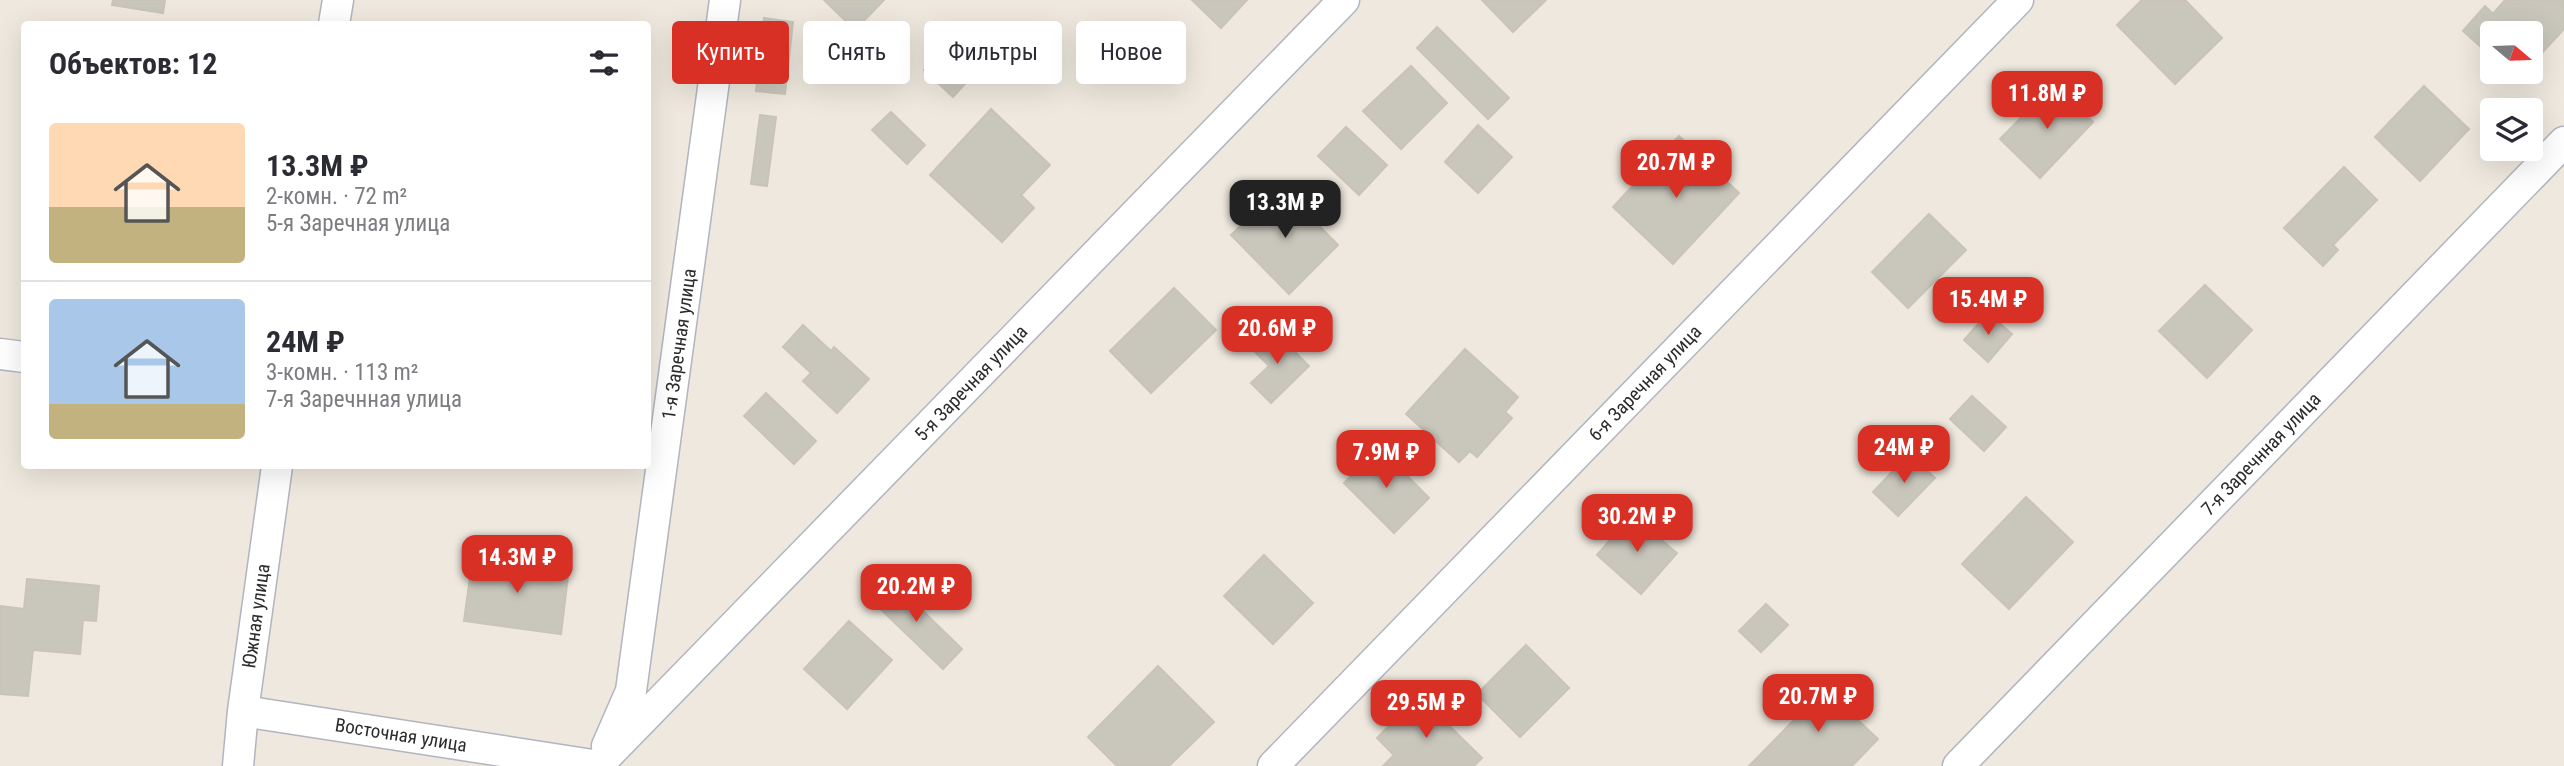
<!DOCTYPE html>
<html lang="ru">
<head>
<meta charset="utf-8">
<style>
	:root { --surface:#fff; --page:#f2f2f3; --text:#2b2b33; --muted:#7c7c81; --line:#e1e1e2; --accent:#d93025 }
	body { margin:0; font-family:"Roboto Condensed",sans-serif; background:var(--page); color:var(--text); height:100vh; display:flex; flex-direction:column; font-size:26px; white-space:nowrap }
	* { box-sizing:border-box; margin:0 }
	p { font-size:23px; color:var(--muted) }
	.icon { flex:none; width:38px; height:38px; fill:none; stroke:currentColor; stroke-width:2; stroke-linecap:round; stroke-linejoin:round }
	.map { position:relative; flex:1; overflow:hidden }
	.sheet { position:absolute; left:21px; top:21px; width:630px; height:448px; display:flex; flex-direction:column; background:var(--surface); border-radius:7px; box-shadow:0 7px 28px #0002 }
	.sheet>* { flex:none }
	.banner { position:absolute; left:672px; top:21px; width:665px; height:63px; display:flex; gap:14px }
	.needle { width:46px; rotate:109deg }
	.controls { position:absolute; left:2480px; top:21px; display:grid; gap:14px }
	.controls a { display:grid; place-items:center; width:63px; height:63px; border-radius:7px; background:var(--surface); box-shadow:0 7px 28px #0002; font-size:35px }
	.price { position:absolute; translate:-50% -60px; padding:0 16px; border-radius:14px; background:var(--accent); color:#fff; font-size:23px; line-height:46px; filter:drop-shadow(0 2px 4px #0008) }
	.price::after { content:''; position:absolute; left:50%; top:42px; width:21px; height:16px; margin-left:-10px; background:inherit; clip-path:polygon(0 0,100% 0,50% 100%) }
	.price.on { background:#222; color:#fff }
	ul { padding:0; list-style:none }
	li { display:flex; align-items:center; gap:21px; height:175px; padding:0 28px }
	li+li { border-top:2px solid var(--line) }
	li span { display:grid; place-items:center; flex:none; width:196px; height:140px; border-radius:7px; color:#555 }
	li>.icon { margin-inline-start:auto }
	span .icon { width:84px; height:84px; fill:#fffc; stroke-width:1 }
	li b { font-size:30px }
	h2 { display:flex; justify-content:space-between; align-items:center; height:84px; padding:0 28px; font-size:30px }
	.chip { padding:0 24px; border-radius:7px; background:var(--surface); box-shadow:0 7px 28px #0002; font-size:24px; line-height:63px }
	.chip.on { background:var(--accent); color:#fff }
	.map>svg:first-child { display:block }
	.building { fill:#c9c6bc; stroke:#cac4b7; stroke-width:2 }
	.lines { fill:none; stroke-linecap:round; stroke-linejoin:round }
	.minor-casing { stroke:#b2b4c0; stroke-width:33 }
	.minor { stroke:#fff; stroke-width:30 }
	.labels { text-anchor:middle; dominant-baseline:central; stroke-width:5; stroke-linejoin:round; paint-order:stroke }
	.street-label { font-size:19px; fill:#2c2c2c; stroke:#fff }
</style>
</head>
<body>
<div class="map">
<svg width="2564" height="766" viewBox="0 0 2564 766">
	<rect width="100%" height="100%" fill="#eee8de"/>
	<path class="building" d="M113,0H165L163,13L112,5Z
		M824,0H884L855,30Z
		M1192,0H1247L1221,28Z
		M1482,0H1546L1513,32Z
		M2142,0H2185L2222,38L2175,84L2117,25Z
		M2505,0H2564V29L2530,66V33H2492V57L2463,31L2485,6L2493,14Z
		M764,18L793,22L785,94L756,91Z
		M1437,27L1509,98L1488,119L1417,48Z
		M943,49L972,76L953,97L924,70Z
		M1411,66L1447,103L1401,149L1363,111Z
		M2054,84L2093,122L2040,178L2000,139Z
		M2424,86L2469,129L2420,181L2375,137Z
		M991,109L1050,165L1021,195L1034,208L1002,242L930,175Z
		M891,112L925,145L907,164L872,130Z
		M760,115L776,117L767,186L751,184Z
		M1478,125L1512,157L1478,193L1445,162Z
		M1346,127L1387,165L1359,195L1318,156Z
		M1679,136L1739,193L1673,264L1613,207Z
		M2344,167L2377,200L2333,245L2338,250L2323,266L2284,228Z
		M1281,187L1338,245L1289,294L1231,235Z
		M1929,214L1966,250L1908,308L1872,272Z
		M2205,285L2252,330L2207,378L2159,331Z
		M1174,288L1216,330L1151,393L1110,351Z
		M1988,313L2012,334L1988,362L1964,340Z
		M803,325L831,351L834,347L869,379L837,413L803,381L811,373L783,347Z
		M1271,328L1309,366L1271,403L1251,383L1269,366L1251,348Z
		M1465,349L1518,397L1505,412L1512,418L1477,457L1470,451L1459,462L1406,414Z
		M766,393L816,441L794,464L744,416Z
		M1972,396L2006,427L1984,451L1950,419Z
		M1379,447L1429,498L1394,533L1344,483Z
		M1909,454L1935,478L1898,516L1873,492Z
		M2026,497L2073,542L2009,609L1962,564Z
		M1632,515L1677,553L1641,594L1597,555Z
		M473,555L569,568L561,634L464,621Z
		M1264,555L1313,603L1273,644L1224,596Z
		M27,579L99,586L96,621L83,620L80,654L33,650L28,696L0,694V606L24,609Z
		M890,579L962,649L943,669L871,600Z
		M1766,604L1788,625L1761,652L1739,631Z
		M849,621L892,660L847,709L804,669Z
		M1526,645L1569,688L1520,737L1477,694Z
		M1158,666L1214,722L1169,766H1117L1088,737Z
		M1813,678L1878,739L1852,766H1749L1794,720L1783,710Z
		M1419,696L1482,758L1474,766H1383L1394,755L1377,738Z"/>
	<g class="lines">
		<defs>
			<path id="minor" d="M334,24L338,0
				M0,354L24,357
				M243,711L599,766
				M607,746L631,691L725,0
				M598,765L1344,0
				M238,766L243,711L277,466
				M1273,766L2018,0
				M1958,766L2564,142"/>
		</defs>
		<use href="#minor" class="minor-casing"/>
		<use href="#minor" class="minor"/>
	</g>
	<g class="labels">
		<g class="street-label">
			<text transform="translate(679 344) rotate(-82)">1-я Заречная улица</text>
			<text transform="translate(971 383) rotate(-46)">5-я Заречная улица</text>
			<text transform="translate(1645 383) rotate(-46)">6-я Заречная улица</text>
			<text transform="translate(2261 454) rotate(-46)">7-я Заречнная улица</text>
			<text transform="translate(256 616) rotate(-82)">Южная улица</text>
			<text transform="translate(401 735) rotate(9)">Восточная улица</text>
		</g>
	</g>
</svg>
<div class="controls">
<a><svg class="needle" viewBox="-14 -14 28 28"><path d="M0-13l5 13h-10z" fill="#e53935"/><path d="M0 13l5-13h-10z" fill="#7c7c81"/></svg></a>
<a><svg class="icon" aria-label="layers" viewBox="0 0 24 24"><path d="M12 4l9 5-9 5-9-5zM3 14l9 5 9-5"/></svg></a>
</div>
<b class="price" style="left:2047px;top:131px">11.8M ₽</b>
<b class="price" style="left:1676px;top:200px">20.7M ₽</b>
<b class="price on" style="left:1285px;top:240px">13.3M ₽</b>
<b class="price" style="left:1988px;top:337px">15.4M ₽</b>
<b class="price" style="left:1277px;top:366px">20.6M ₽</b>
<b class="price" style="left:1904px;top:485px">24M ₽</b>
<b class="price" style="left:1386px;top:490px">7.9M ₽</b>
<b class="price" style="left:1637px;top:554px">30.2M ₽</b>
<b class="price" style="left:517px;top:595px">14.3M ₽</b>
<b class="price" style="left:916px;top:624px">20.2M ₽</b>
<b class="price" style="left:1818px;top:734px">20.7M ₽</b>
<b class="price" style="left:1426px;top:740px">29.5M ₽</b>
<div class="banner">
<a class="chip on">Купить</a>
<a class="chip">Снять</a>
<a class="chip">Фильтры</a>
<a class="chip">Новое</a>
</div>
<section class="sheet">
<h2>Объектов: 12<svg class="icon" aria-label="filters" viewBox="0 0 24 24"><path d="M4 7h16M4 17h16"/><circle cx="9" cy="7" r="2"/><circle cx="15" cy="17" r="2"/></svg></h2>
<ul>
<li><span style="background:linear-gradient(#ffd9b3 60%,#c2b280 0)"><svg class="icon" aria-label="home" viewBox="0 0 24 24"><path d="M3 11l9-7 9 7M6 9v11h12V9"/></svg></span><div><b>13.3M ₽</b><p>2-комн. · 72 m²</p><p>5-я Заречная улица</p></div></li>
<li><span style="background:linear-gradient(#a9c7e8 75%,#c2b280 0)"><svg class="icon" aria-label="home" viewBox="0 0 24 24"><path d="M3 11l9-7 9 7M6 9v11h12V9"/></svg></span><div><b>24M ₽</b><p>3-комн. · 113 m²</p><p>7-я Заречнная улица</p></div></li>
</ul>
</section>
</div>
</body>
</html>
